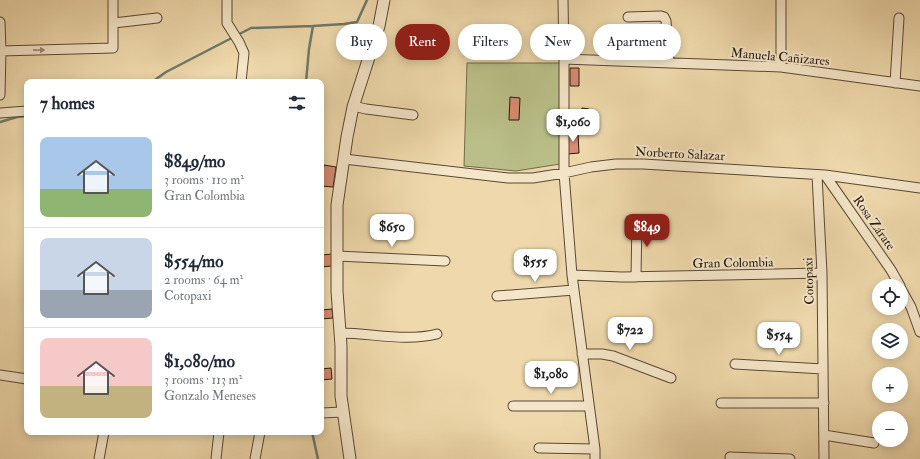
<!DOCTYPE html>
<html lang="en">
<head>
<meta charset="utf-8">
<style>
	:root { --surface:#fff; --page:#f2f2f3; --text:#1f2937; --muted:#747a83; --line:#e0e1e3; --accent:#8f2418 }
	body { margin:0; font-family:"IM FELL Double Pica",serif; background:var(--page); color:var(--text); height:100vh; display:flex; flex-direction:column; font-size:15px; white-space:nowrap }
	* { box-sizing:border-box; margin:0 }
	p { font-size:13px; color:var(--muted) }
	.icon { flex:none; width:22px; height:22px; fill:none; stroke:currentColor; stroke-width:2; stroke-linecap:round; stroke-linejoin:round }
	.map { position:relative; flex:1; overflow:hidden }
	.panel { position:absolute; left:24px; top:79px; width:300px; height:356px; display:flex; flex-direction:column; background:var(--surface); border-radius:8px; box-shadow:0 2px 10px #0003 }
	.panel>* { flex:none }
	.banner { position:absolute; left:336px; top:24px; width:380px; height:36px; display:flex; gap:8px }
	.fabs { position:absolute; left:872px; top:279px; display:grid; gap:8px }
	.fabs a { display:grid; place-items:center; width:36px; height:36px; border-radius:50%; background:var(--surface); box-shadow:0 2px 10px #0003; font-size:20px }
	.price { position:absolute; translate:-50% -34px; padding:0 9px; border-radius:8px; background:#fff; color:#222; font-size:13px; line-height:26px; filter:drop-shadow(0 1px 2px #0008) }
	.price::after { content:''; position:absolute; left:50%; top:24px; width:12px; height:9px; margin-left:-6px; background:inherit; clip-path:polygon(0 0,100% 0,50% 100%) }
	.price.on { background:var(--accent); color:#fff }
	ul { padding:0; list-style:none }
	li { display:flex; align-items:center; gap:12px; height:100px; padding:0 16px }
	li+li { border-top:1px solid var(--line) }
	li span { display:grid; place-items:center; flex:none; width:112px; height:80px; border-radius:8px; color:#555 }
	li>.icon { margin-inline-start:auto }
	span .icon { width:48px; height:48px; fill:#fffc; stroke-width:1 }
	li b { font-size:17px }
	h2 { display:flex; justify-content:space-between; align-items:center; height:48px; padding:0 16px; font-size:17px }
	.pill { padding:0 14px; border-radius:18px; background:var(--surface); box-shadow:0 2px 10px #0003; font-size:14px; line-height:36px }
	.pill.on { background:var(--accent); color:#fff }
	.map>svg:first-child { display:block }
	.green { fill:#babf89; stroke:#706c4b }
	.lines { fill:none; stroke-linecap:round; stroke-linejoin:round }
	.stream { stroke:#6c7a6b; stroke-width:2.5 }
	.building { fill:#d88c71; stroke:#27190d }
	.minor-casing { stroke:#594935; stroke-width:11 }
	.tertiary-casing { stroke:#594935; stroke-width:13 }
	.minor { stroke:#f5e6c9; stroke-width:9 }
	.tertiary { stroke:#f5e6c9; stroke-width:11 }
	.oneway { fill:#988a74 }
	.labels { text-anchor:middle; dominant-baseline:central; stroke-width:4; stroke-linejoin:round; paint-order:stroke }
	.street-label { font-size:13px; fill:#27190d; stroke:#f5e6c9 }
</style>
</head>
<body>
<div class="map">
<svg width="920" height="459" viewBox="0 0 920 459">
	<rect width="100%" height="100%" fill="#efd9ac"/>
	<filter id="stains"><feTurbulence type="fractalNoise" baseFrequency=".005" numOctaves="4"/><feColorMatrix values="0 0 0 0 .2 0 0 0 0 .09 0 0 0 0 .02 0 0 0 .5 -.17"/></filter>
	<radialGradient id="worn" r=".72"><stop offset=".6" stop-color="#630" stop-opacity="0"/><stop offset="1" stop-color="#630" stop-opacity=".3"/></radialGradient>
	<path class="green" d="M467,63H560V164L516,171L464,166Z"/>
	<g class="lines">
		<path class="stream" d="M152,82L166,72L251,28L313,26
			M306,82L309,49L313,26L344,24L357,22L367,0
			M0,122L17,117L27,116
			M312,432L318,459"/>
	</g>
	<path class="building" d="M570,68H579V86H570Z
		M510,97L520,98L519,120H509Z
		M582,108L589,109L588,129L581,128Z
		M567,133H578L579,153L568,154Z
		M324,165L336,167L333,187L321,186Z
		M332,254V266L321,267V255Z
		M332,309L333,318L321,319V310Z
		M331,368L332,379L321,380V369Z"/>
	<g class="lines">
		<defs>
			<path id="minor" d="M227,0V23L239,42L244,53L241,82
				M563,0L564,59V173L572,275L595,449V459
				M628,17L661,16L664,17L666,21L669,63
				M0,22L1,51L0,95
				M114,23L157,18
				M0,51L113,48V0
				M564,59L781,67L920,86
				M781,67V0
				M895,83L899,18
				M353,106L366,109L413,115
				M0,113L27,111
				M344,159L508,178H533L564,173L591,167L616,164H643L825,175L920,188
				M817,175L822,273L824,459
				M825,175L891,270L900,286
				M337,256L445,261
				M572,275L622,277L822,273
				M636,277L637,220
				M901,289L911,307L920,332
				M497,296L574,290
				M340,333C372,333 405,342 437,334
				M582,354H602L613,356L671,378
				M735,364L823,369
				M0,375L27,379
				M721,403H824
				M513,406H589
				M321,413L343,412
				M824,435L874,443
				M539,448L595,449
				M730,457L790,459
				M99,459L104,432
				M216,459L219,432
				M255,459L260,432"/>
			<path id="tertiary" d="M350,459L341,396V346L337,291V205L347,137L353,107L379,26L384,0"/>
		</defs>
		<use href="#minor" class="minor-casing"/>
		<use href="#tertiary" class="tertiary-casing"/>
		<use href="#minor" class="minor"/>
		<use href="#tertiary" class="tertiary"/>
	</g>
	<defs><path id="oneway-solid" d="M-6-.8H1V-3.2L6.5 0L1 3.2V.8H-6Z"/></defs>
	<use class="oneway" href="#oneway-solid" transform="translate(39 50) rotate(-1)"/>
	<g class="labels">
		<g class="street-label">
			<text transform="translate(780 57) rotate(5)">Manuela Cañizares</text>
			<text transform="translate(680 154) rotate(3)">Norberto Salazar</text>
			<text transform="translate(874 223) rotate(55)">Rosa Zárate</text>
			<text transform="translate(733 263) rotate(-1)">Gran Colombia</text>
			<text transform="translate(809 281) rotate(-92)">Cotopaxi</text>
		</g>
	</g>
	<rect width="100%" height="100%" filter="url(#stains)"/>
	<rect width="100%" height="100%" fill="url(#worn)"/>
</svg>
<div class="fabs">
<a><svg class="icon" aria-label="locate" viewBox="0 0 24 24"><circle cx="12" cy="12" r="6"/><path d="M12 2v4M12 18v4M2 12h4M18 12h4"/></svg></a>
<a><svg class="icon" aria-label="layers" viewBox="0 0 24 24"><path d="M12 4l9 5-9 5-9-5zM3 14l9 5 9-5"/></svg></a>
<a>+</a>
<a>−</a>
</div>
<b class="price" style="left:573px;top:143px">$1,060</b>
<b class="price" style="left:392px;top:248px">$650</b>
<b class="price on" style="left:647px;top:248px">$849</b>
<b class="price" style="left:535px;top:283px">$555</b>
<b class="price" style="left:630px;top:351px">$722</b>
<b class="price" style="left:779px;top:356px">$554</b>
<b class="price" style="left:551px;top:395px">$1,080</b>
<div class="banner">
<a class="pill">Buy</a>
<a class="pill on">Rent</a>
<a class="pill">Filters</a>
<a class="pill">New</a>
<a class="pill">Apartment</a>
</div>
<section class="panel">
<h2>7 homes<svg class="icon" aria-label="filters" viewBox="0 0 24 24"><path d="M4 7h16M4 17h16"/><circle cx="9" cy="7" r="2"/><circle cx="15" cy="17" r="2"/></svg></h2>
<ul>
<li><span style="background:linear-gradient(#a9c7e8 65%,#8fb573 0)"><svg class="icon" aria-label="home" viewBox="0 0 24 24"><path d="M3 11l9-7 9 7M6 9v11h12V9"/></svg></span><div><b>$849/mo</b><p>3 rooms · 110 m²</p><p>Gran Colombia</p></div></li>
<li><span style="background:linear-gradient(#c9d6e8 65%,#9aa5b1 0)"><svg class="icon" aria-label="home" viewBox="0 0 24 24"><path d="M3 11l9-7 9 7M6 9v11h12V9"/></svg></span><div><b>$554/mo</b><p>2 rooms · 64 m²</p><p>Cotopaxi</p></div></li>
<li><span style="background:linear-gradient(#f6c9c9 60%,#c2b280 0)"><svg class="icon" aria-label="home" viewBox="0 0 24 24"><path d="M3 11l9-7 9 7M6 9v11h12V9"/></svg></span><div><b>$1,080/mo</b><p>3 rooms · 113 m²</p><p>Gonzalo Meneses</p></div></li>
</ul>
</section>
</div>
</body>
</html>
